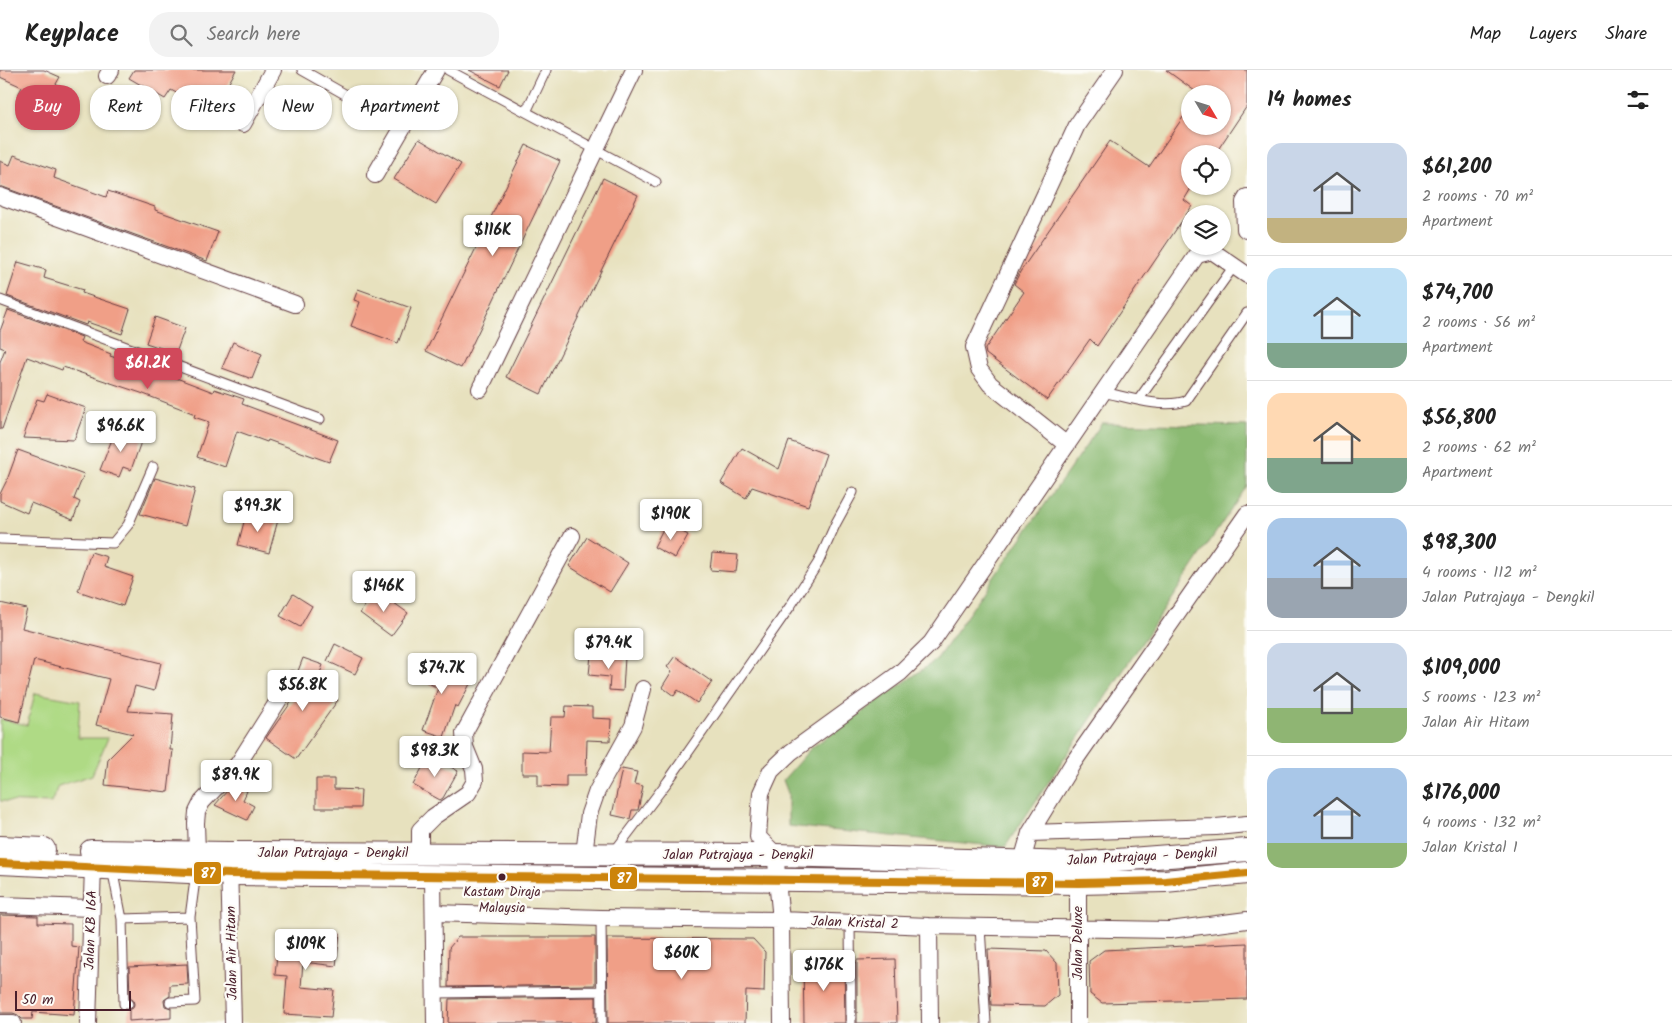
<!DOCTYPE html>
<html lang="en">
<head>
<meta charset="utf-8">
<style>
	:root { --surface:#fff; --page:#f2f2f2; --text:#222; --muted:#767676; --line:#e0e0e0; --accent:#d1495b }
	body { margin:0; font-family:Kalam,sans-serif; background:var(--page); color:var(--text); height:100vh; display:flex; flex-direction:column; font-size:19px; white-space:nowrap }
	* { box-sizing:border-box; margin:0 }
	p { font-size:16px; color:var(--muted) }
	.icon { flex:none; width:28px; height:28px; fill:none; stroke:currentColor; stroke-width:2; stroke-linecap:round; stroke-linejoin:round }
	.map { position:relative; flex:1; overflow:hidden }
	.panel { display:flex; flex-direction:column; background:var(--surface); width:425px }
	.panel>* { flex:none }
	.hud { position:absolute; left:15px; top:15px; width:475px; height:45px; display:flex; gap:10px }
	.needle { width:32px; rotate:128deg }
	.controls { position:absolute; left:1181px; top:15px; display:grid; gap:10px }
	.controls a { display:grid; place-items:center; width:50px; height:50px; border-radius:50%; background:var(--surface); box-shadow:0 1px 4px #0004; font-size:25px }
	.scale { position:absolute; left:15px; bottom:12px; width:116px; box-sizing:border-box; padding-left:5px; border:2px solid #4a1f2b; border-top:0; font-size:14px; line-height:18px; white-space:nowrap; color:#4a1f2b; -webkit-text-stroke:4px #fdfcf7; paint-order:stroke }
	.price { position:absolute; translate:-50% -42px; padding:0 11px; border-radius:5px; background:#fff; color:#222; font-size:16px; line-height:32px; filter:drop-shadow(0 1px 2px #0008) }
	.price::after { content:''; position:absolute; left:50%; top:30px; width:15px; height:11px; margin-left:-8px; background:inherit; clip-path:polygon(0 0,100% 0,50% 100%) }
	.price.current { background:var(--accent); color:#fff }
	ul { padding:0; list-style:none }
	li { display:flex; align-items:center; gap:15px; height:125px; padding:0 20px }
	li+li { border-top:1px solid var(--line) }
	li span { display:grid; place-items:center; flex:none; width:140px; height:100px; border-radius:15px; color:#555 }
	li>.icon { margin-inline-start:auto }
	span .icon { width:60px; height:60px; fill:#fffc; stroke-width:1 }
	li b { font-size:21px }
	h2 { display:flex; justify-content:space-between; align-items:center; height:60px; padding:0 20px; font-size:21px }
	.tag { padding:0 18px; border-radius:20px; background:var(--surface); box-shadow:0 1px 4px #0004; font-size:18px; line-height:45px }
	.tag.current { background:var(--accent); color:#fff }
	header { display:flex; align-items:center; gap:30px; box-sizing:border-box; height:70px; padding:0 25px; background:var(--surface); border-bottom:1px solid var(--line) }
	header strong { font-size:24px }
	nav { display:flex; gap:28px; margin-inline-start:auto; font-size:18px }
	.search { width:350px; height:45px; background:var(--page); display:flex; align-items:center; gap:12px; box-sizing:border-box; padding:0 18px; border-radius:20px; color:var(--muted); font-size:19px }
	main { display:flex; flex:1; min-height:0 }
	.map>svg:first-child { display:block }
	.green { fill:#afda85; stroke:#7c7c58 }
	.forest { fill:#8bba72; stroke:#6a6c4e }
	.building { fill:#f09f87 }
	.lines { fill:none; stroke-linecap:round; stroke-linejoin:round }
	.lane-casing { stroke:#623c41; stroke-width:11 }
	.street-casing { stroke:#623c41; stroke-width:18 }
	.secondary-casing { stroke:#623c41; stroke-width:24 }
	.lane { stroke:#fff; stroke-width:9 }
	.street { stroke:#fff; stroke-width:16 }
	.secondary { stroke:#fff; stroke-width:22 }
	.bus-1-casing { stroke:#fdfcf7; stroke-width:11 }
	.bus-1 { stroke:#cc840b; stroke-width:8 }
	.bus-dot { fill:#4a1f2b; stroke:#fdfcf7; stroke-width:2 }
	.labels { text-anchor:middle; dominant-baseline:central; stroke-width:4.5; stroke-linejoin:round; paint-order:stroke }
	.bus-label { font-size:13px; fill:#4a1f2b; stroke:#fdfcf7 }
	.street-label { font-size:14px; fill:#4a1f2b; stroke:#fdfcf7 }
	.line-badge { stroke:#fdfcf7; stroke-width:2 }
	.badge-label { font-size:14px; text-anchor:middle; font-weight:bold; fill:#fff }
</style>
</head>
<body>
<header>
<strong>Keyplace</strong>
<div class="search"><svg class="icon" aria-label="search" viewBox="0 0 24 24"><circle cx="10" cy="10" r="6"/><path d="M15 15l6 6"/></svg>Search here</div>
<nav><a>Map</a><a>Layers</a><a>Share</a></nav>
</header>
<main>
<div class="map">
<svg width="1247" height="953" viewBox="0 0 1247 953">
	<rect width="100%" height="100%" fill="#fdfcf7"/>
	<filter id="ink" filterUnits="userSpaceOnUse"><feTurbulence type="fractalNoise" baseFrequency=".02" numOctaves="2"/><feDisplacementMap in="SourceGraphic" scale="10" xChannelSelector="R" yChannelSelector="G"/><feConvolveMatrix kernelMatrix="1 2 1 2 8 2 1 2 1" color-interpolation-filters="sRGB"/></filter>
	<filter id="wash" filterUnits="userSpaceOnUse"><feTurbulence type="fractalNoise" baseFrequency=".0096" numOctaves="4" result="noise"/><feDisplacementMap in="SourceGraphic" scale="20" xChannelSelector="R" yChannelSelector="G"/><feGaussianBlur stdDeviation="1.12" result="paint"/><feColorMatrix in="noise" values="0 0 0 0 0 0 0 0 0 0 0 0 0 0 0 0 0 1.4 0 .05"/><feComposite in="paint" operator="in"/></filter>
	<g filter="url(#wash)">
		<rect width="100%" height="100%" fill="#e7e1be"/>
		<path class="green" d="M35,623L80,631L78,668H108L92,705L58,716L51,733L0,731V649L27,655Z"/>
		<path class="forest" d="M1102,353L1247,356V416L1005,777L788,756V723L783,710L811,678L936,590Z"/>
		<g id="blocks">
			<path class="building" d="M0,0H44L60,7L56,14L61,16L54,32L49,30L46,37L18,25L22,17L0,7Z
				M134,0H236L212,43L171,20L165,29L129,8Z
				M469,0H508L500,16Z
				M1166,0H1247V36L1215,84H1190V120L1184,130L1192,136L1097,276L1090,269L1047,330L986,284L985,279L1024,222L1014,214L1020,202L1110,71L1149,97L1190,37V56H1222V24H1199Z
				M419,69L461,94L436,134L394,109Z
				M526,75L560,91L461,298L426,281Z
				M14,85L56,100L54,108L106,127L108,121L155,137V140L218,162L207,191L0,116V91L10,95Z
				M603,108L638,125L541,324L506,307Z
				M18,192L46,200L44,208L83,220L82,223L130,239L122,264L87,252L86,255L7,226Z
				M358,219L411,238L398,273L351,256L360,232L354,230Z
				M8,240L82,267L80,272L111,284L110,286L158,301L213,322L214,319L244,329L242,334L338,370L329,392L268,370L267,372L237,361L225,397L197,387L209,352L194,347L195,344L141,323L63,297L62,300L27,287L2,359H0V292L5,279L0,277V261Z
				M155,247L185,258L176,283L146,273Z
				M233,272L262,284L252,309L222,298Z
				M47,324L86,338L74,370L23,368L37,329L44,331Z
				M116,359L142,369L131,400L123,397L119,407L100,400Z
				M789,371L826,384L808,436L752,417L746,428L721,413L742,378L779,399Z
				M18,380L84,404L74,429L80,432L73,450L31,433L27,443L0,431V424L7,410Z
				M155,408L195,419L185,456L140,444Z
				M257,444L278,450L269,483L238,475L245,448L255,451Z
				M666,453L688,465L675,488L654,477Z
				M587,467L628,493L610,522L569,496Z
				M91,482L107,487L104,497L133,507L123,536L78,521Z
				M712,483L738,485L736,502L710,500Z
				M376,520L408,543L391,566L360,543Z
				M293,524L312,536L300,557L280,546Z
				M0,533L27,539L22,558L161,593L154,621L135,616L128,641L173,644L170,680H173L168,722L105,715L108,689L133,664L96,655L109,609L34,590L19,652L0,647Z
				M335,574L363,588L355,604L327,591Z
				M591,585L625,587L623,621L609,620L610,607L589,605Z
				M675,586L712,612L697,633L678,620L674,626L662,617L672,601L667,597Z
				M422,587L471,612L458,637L455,635L444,667L423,660L438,618L413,605Z
				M303,588L323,595L316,614L338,630L296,689L266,668L304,614L301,613V605L298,601Z
				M566,636L592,637V648L611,649L610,671L587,670L586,705H566V717L538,716V704H522V681L549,682L551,647H565Z
				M429,685L458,701L443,728L440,730L413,715Z
				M622,699L637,702L634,714L643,716L638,740H632L630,749L612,745Z
				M316,709H334V719L361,720L360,738H316Z
				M233,714L247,721L243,730L254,736L247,750L215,735Z
				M0,845L38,846V853L71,854V876L79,877L74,945L33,942L32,949H22L18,945L13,943H0Z
				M316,861L340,863L336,896L303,892L301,917L334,920L331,947L284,944L287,906L275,905L279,863L315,867Z
				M458,867H595V915L448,917L449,878Z
				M607,868L753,869L765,882L764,922L746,921L745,953H608Z
				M1247,873V929L1102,933L1090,924L1089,891L1104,880Z
				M988,879L1046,881L1057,893L1058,925L1045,936L991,935Z
				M895,889L897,953H857V890Z
				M844,890L845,953H804L803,891Z
				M187,894L188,914L170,915V926L164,930L165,936L171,938V948L129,951V940L133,938L134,934L133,930L130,928L129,897Z
				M596,927V953H448L449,929Z"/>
		</g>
	</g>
	<g filter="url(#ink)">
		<use href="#blocks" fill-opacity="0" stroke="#623c41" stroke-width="1"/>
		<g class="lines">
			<defs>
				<path id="lane" d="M302,0L403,57
					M448,0L656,112
					M526,42L546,0
					M0,230L320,349
					M1103,322C1127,327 1162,339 1186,331L1247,243
					M1139,329L1234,196
					M0,469L113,473L128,455L153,397
					M614,782L668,711L791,535L818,493L836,453L853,422
					M112,798L122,849L190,847L196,802
					M601,848L602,953
					M122,849L124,934H128
					M850,852L851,953
					M980,857L986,953
					M435,923L602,921
					M170,932L195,931L190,847"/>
				<path id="street" d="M107,6L111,0
					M243,54L273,0
					M375,105L436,0
					M0,126L295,234
					M1247,127L1244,132L1245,159L1247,160
					M480,319L634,0
					M1067,375L990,314L979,299L974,277L1077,55L1115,0
					M1030,763L1216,757L1247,754
					M197,783L196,753L197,742L202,732L238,694L292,609
					M420,783V760L433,747L468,723L475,711L474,699L465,677L464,663L572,466
					M584,784L589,744L597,721L633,656L643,619
					M1022,791L1030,763L1073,693L1247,444
					M229,793L233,953
					M433,807L435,953
					M0,835L91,838
					M434,843L601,848L781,850L929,856L1170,860L1247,850
					M929,856L930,953
					M0,953H13
					M88,953L93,796
					M782,953L781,850L777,810L776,785L758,767L761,723L771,701L791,682L900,603L931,573L1197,185L1212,181L1247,205
					M1078,953V802"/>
				<path id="secondary" d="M0,777L44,779
					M91,781L228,783L776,785L1078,793L1247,780
					M0,793L230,804L1079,813L1165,811L1247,803"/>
			</defs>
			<use href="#lane" class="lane-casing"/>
			<use href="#street" class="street-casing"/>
			<use href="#secondary" class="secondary-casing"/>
			<use href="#lane" class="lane"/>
			<use href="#street" class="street"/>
			<use href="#secondary" class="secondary"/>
			<defs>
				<path id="bus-1" d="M0,793L230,804L1079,813L1165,811L1247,803"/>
			</defs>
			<use href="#bus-1" class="bus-1-casing"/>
			<use href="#bus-1" class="bus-1"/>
		</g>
	</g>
	<circle class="bus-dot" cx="502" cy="807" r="4.5"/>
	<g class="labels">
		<g class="bus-label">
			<text x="502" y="822">Kastam Diraja<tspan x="502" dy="16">Malaysia</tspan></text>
		</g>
		<g class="street-label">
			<text x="333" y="783">Jalan Putrajaya - Dengkil</text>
			<text x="738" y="785">Jalan Putrajaya - Dengkil</text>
			<text transform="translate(1142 787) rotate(-3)">Jalan Putrajaya - Dengkil</text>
			<text transform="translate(855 853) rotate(2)">Jalan Kristal 2</text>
			<text transform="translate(91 860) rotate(-88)">Jalan KB 16A</text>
			<text transform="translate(1078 873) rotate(-90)">Jalan Deluxe</text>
			<text transform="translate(232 883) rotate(-91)">Jalan Air Hitam</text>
		</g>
	</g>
	<g class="line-badge">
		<rect x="193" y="791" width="29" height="24" rx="5" fill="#cc840b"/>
		<rect x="609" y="796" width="29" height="24" rx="5" fill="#cc840b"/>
		<rect x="1025" y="801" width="29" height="24" rx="5" fill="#cc840b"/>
	</g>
	<g class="badge-label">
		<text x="208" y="808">87</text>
		<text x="624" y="813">87</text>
		<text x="1039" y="817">87</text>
	</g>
</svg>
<div class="controls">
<a><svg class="needle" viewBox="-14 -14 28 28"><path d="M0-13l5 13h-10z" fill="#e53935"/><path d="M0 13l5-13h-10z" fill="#767676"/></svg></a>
<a><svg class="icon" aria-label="locate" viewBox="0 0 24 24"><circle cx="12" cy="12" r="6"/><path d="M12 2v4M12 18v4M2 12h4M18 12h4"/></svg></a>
<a><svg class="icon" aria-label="layers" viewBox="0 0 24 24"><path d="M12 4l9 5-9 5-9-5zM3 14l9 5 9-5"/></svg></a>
</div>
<div class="scale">50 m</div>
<b class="price" style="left:493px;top:187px">$116K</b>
<b class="price current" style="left:148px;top:320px">$61.2K</b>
<b class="price" style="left:121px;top:383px">$96.6K</b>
<b class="price" style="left:258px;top:463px">$99.3K</b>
<b class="price" style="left:671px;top:471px">$190K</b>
<b class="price" style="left:384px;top:543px">$146K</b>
<b class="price" style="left:609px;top:600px">$79.4K</b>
<b class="price" style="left:442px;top:625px">$74.7K</b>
<b class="price" style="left:303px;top:642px">$56.8K</b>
<b class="price" style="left:435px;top:708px">$98.3K</b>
<b class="price" style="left:236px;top:732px">$89.9K</b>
<b class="price" style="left:306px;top:901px">$109K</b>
<b class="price" style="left:682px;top:910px">$60K</b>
<b class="price" style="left:824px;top:922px">$176K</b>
<div class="hud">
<a class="tag current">Buy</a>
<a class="tag">Rent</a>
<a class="tag">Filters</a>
<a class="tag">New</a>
<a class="tag">Apartment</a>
</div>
</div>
<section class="panel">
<h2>14 homes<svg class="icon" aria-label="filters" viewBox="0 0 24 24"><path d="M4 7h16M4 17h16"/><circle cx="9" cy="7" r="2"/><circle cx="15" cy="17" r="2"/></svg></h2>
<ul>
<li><span style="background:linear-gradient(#c9d6e8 75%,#c2b280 0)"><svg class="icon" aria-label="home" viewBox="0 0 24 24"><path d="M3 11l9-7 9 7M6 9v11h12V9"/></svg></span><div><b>$61,200</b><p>2 rooms · 70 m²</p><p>Apartment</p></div></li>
<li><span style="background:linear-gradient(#bfe0f5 75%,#7fa58c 0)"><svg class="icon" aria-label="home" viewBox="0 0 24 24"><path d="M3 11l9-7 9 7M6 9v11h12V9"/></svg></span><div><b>$74,700</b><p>2 rooms · 56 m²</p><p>Apartment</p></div></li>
<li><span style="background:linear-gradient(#ffd9b3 65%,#7fa58c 0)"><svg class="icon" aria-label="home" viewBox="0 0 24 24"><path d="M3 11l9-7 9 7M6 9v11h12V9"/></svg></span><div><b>$56,800</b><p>2 rooms · 62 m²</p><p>Apartment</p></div></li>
<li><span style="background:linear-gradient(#a9c7e8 60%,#9aa5b1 0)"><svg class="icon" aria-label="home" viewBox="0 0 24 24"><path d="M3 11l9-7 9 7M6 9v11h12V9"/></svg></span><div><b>$98,300</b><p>4 rooms · 112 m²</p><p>Jalan Putrajaya - Dengkil</p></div></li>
<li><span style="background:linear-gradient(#c9d6e8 65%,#8fb573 0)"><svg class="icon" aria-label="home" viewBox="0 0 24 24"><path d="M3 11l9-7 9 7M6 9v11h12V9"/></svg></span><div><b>$109,000</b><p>5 rooms · 123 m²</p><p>Jalan Air Hitam</p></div></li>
<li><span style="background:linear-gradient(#a9c7e8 75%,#8fb573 0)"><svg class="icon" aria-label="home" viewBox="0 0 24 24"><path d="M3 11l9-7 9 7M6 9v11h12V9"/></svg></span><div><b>$176,000</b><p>4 rooms · 132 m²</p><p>Jalan Kristal 1</p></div></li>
</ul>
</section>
</main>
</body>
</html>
